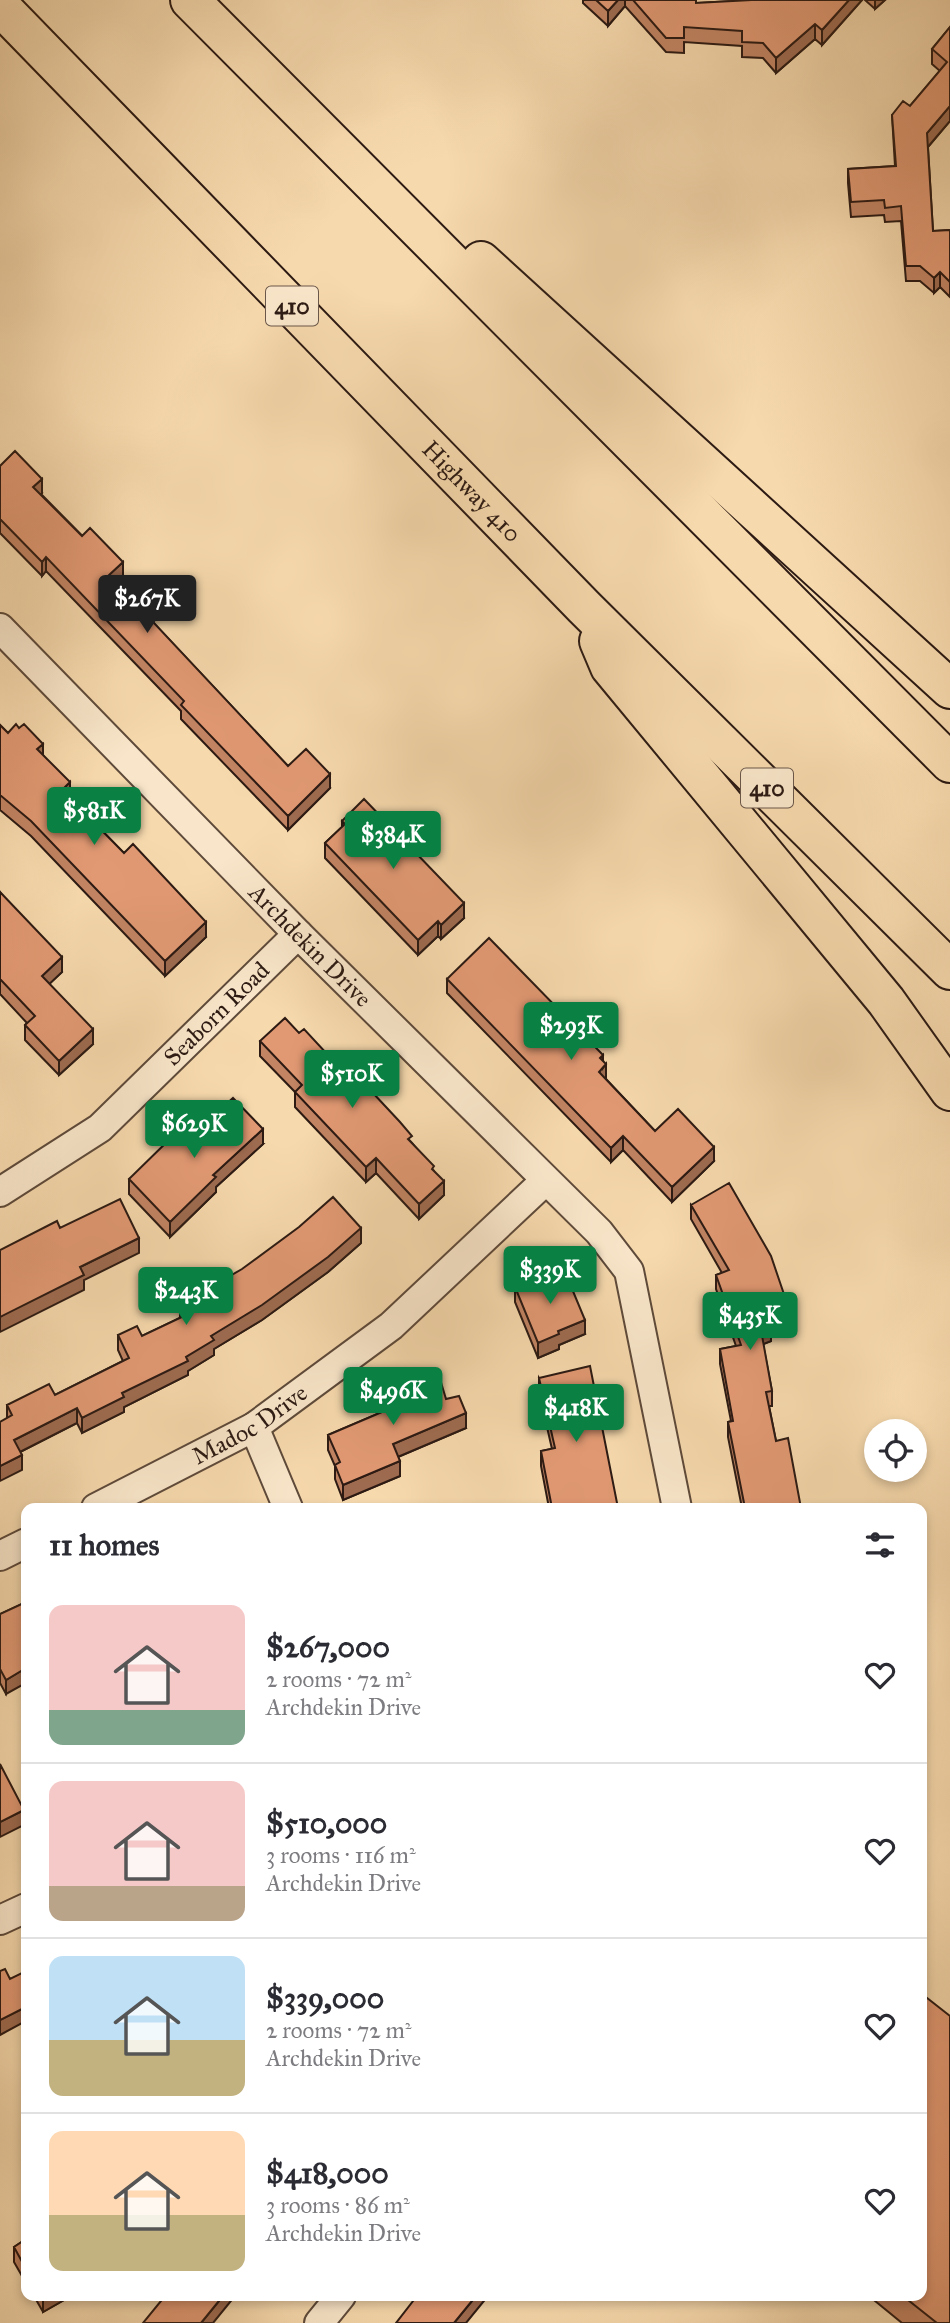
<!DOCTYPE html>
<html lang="en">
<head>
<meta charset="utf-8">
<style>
	:root { --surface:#fff; --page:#f2f2f3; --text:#2b2b33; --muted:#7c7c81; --line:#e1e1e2; --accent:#0b8043 }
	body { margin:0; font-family:"IM FELL Great Primer",serif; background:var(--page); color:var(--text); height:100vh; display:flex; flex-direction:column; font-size:26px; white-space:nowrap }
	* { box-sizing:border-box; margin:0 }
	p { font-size:23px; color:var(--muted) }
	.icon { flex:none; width:38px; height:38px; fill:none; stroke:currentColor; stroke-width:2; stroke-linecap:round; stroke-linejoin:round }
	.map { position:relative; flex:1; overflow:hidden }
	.panel { position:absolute; left:21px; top:1503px; width:906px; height:798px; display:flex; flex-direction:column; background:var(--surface); border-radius:14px; box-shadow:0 4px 10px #0003 }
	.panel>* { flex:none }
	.tools { position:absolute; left:864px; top:1419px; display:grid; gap:14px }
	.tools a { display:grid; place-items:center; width:63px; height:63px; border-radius:50%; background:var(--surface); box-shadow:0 4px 10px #0003; font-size:35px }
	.price { position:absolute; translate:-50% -60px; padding:0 16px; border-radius:7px; background:var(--accent); color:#fff; font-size:23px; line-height:46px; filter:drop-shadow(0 2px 4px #0008) }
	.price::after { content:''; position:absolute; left:50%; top:42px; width:21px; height:16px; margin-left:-10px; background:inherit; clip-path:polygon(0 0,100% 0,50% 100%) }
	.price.current { background:#222; color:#fff }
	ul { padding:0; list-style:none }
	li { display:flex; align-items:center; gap:21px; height:175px; padding:0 28px }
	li+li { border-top:2px solid var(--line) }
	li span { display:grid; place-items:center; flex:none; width:196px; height:140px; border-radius:14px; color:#555 }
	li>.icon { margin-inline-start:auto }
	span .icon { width:84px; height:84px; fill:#fffc; stroke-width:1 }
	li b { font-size:30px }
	h2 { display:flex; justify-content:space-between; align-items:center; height:84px; padding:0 28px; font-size:30px }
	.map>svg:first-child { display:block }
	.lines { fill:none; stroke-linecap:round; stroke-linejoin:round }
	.street-casing { stroke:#5e4a3a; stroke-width:32 }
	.highway-casing { stroke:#2c1a13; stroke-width:42 }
	.street { stroke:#f9e6ca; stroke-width:28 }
	.highway { stroke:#f6d9ad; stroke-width:38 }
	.wall { fill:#c28463; stroke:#2c1a13; stroke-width:2 }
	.shaded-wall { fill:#9e6b50; stroke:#2c1a13; stroke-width:2 }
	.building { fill:#e19973; stroke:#2c1a13; stroke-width:2 }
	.labels { text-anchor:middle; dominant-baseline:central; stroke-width:6; stroke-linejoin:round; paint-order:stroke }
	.shield { fill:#f9e6ca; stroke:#6a574a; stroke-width:2 }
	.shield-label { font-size:23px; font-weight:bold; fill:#2c1a13 }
	.street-label { font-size:24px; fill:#2c1a13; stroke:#f9e6ca }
</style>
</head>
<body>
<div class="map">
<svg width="950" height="2323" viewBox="0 0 950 2323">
	<rect width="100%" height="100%" fill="#f6d9ad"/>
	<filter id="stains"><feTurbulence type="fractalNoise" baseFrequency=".00286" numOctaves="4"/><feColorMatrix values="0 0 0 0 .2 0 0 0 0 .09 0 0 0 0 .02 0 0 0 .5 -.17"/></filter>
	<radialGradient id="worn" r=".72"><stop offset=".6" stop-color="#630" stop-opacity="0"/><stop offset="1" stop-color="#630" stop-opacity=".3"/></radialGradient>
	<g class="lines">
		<defs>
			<g id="street">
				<path id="s1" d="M0,628L298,934L599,1232L629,1271L677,1508"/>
				<path id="s2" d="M0,1192L100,1128L298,934"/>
				<path d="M254,1427L288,1508"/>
				<path id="s3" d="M96,1508L254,1427L391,1326L545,1181"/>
				<path d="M0,1556L26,1543"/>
				<path d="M0,1920L26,1908"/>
				<path d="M319,2323L341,2296"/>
			</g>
			<g id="highway">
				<path d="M190,0L950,763"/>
				<path id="s4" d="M0,6L584,607L950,970"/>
				<path d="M481,261L950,689"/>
				<path d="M599,641L610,667L886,1001L950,1091"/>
			</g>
		</defs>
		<use href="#street" class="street-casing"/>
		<use href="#highway" class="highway-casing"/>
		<use href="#street" class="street"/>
		<use href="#highway" class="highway"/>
	</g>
	<path class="wall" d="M583,0H696V3L752,0H862L822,45L815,39L776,73L763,58L742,57V46L684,42V53L666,52L625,6L608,26L583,3Z
		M865,0H885L875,9Z
		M950,27V121L928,147L933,231L950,230V297L940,287L934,293L920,281H906L901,221L885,222L884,215L851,217L848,183V169L895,166L892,115L910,106L940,71L932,64V49Z
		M0,466L42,493L41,494L123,577L116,583L288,766L330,788L288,830L181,719V711L46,571L42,576L0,533Z
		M0,725L8,733L43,755L70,798L206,937L165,976L31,836L0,810Z
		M342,821L464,918L441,939L438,936L418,955L325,858V843L342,827Z
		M0,892L62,972L49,984L93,1044L59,1075L25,1040V1025L27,1023L0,994Z
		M447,979L603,1060L606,1079L655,1131L714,1161L672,1202L623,1150L611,1162L447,993Z
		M299,1033L340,1068L412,1143L434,1171L444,1195L419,1219L376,1173L366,1182L295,1107V1092L260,1056V1041Z
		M183,1144H263L216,1187V1192L170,1237L129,1194V1179Z
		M691,1205L788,1321L771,1327V1341L763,1344L772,1391V1406H769L776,1441L801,1508H742L728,1437V1422L731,1421L720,1364V1349L736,1346L716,1289V1275L722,1273L691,1219Z
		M361,1243L328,1272L262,1320L214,1349V1355L188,1371V1375L124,1407V1412L82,1433L77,1423L20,1452L22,1470L7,1418V1405L55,1395L123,1361L118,1350V1335L142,1336L180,1318V1305Z
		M538,1283L585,1334L559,1345V1349L538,1358L515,1302V1287Z
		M539,1378L618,1508H549L541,1466V1451L552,1449L539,1392Z
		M394,1388L446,1399L466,1428L398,1457L400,1476L343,1500L335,1479V1466L328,1450V1435L396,1406L394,1402Z
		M26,1602L6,1694L0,1683V1614Z
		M26,2239V2283L14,2262V2247Z
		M34,2296H71L43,2312Z
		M869,2296H922L950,2323H902Z"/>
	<path class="shaded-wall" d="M618,0H625V6L608,26V11Z
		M849,0H862L822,45V30Z
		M875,0H885L875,9Z
		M815,24V39L776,73V58Z
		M950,106V121L927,148V133Z
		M940,272V287L934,293V278Z
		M42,479V493L33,501V487Z
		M46,557V571L42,576V562Z
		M123,562V577L109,590V575Z
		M43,744V759L37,749Z
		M330,774V788L288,830V816Z
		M70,782V797L62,805V790Z
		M464,903V918L441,939V925Z
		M438,921V936L418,955V940Z
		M206,922V937L165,976V961Z
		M62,957V972L42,991V976Z
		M93,1029V1044L59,1075V1061Z
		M603,1055V1068L606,1064V1079L599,1086L600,1058Z
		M263,1129V1144L216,1187V1192L170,1237V1222L213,1175Z
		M623,1136V1150L611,1162V1148Z
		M714,1147V1161L672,1202V1187Z
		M376,1158V1173L366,1182V1167Z
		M444,1181V1195L419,1219V1204Z
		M361,1228V1243L328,1272L262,1320L214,1349V1355L188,1371V1375L124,1407V1412L82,1433V1418L122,1393L186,1357L211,1336Z
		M139,1238V1253L84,1280V1290L0,1332V1317L80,1267Z
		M788,1306V1321L771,1327V1341L761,1345V1330L767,1313Z
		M585,1320V1334L559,1345V1349L538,1358V1343L558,1331Z
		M77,1408V1423L14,1455V1440Z
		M466,1413V1428L393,1459V1444Z
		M22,1455V1470L0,1481V1466Z
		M400,1461V1476L343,1500V1485Z
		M26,1668V1683L6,1694V1680Z
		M24,1810V1825L0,1837V1822Z
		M26,2007V2021L0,2035V2020Z
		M45,2296H71L43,2312V2297Z
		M223,2296H235L213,2323H201Z
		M476,2296H488L466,2323H454Z"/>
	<path class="building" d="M596,0H618L608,11Z
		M633,0H696V3L752,0H849L822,30L815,24L776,58L763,43L742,42V31L684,27V38H666Z
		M950,27V106L927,133L933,231L950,230V282L940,272L934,278L920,266H906L901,206L885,208L884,200L851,202L848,169L896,166L892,115L903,101L910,106L947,62L932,49Z
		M15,451L42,479L33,487L82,536L90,528L123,562L109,575L288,766L306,749L330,774L288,816L181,705L184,701L46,557L42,562L0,519V466Z
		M16,724L19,728L24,724L43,744L37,749L70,782L62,790L124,853L133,844L206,922L165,961L31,821L0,795V725L8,733Z
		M364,799L464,903L441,925L438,921L418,940L325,843L345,824L342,821Z
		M0,892L62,957L42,976L93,1029L59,1061L25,1025L35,1016L0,979Z
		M489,938L603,1055L600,1058L606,1064L599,1072L655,1131L678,1109L714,1147L672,1187L623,1136L611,1148L447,979Z
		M285,1018L299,1033L304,1029L340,1068L345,1063L400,1122L412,1136L408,1139L434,1166L432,1169L444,1181L419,1204L376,1158L366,1167L295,1092L302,1085L260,1041Z
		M233,1098L263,1129L213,1175L216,1177L170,1222L129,1179L174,1135L183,1144Z
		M729,1183L771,1256L788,1306L767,1313L771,1326L761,1330L772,1391L766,1392L776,1441L788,1438L801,1508H745L728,1422L733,1421L720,1349L741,1345L716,1275L729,1270L691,1205Z
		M333,1197L361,1228L328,1257L262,1305L211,1336L214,1340L186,1357L188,1361L122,1393L124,1397L82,1418L77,1408L14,1440L22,1455L0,1466V1422L12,1415L7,1405L49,1384L55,1395L129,1358L118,1335L137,1326L142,1336L186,1315L180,1305L242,1269L299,1227Z
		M120,1199L139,1238L80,1267L84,1275L0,1317V1250L57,1221L60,1228Z
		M565,1272L585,1320L558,1331L559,1334L538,1343L515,1287L536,1278L538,1283Z
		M590,1366L618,1508H552L541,1451L555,1448L539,1378Z
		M437,1369L446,1399L459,1396L466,1413L393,1444L400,1461L343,1485L335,1465L340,1462L328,1435L401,1404L394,1388Z
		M26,1602V1668L6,1680L0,1669V1614Z
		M0,1764L24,1810L0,1822Z
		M5,1969L10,1979L26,1971V2007L0,2020V1971Z
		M922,1994L950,2016V2323H937L903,2296H922Z
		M26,2239V2269L14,2247Z
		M165,2296H223L201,2323H143Z
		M417,2296H476L454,2323H396Z"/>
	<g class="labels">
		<g class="shield">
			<rect x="266" y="286.5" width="52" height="39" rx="5"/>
			<rect x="741" y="768.5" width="52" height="39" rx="5"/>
		</g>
		<g class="shield-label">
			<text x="292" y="306">410</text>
			<text x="767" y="788">410</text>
		</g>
		<g class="street-label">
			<text stroke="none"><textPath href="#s4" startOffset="677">Highway 410</textPath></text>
			<text stroke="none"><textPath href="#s1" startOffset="444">Archdekin Drive</textPath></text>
			<text stroke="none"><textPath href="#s2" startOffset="282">Seaborn Road</textPath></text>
			<text stroke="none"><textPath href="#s3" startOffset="175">Madoc Drive</textPath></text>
		</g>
	</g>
	<rect width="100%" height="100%" filter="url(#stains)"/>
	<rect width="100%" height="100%" fill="url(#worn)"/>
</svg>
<div class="tools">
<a><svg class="icon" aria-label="locate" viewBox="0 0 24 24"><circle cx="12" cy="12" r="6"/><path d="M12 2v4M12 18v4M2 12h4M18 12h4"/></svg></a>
</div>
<b class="price current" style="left:147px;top:635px">$267K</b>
<b class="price" style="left:94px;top:847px">$581K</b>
<b class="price" style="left:393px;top:871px">$384K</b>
<b class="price" style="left:571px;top:1062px">$293K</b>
<b class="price" style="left:352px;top:1110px">$510K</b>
<b class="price" style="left:194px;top:1160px">$629K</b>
<b class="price" style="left:550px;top:1306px">$339K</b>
<b class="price" style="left:186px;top:1327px">$243K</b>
<b class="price" style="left:750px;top:1352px">$435K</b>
<b class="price" style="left:393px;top:1427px">$496K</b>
<b class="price" style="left:576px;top:1444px">$418K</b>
<section class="panel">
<h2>11 homes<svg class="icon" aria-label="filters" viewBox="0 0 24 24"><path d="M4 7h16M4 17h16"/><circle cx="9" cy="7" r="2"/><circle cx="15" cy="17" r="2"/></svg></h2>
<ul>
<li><span style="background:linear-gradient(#f6c9c9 75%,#7fa58c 0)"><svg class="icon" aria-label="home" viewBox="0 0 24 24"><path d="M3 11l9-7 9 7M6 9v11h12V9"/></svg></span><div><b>$267,000</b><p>2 rooms · 72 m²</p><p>Archdekin Drive</p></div><svg class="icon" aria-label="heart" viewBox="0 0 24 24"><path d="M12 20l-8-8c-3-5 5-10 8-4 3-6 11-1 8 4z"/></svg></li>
<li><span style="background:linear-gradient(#f6c9c9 75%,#b9a48a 0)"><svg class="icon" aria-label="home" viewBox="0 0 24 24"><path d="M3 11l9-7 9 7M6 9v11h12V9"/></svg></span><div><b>$510,000</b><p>3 rooms · 116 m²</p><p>Archdekin Drive</p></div><svg class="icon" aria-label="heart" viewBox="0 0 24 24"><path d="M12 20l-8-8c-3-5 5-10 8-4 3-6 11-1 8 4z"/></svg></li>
<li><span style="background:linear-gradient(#bfe0f5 60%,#c2b280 0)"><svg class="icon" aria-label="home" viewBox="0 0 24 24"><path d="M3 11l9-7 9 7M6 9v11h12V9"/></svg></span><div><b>$339,000</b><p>2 rooms · 72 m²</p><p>Archdekin Drive</p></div><svg class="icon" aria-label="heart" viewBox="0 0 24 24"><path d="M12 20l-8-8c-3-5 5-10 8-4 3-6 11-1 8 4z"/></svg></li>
<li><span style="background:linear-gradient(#ffd9b3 60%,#c2b280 0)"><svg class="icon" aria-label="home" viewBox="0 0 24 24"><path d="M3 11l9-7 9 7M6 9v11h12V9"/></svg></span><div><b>$418,000</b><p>3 rooms · 86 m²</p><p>Archdekin Drive</p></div><svg class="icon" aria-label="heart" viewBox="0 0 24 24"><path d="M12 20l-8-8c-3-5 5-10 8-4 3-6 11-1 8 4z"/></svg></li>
</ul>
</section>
</div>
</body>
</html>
